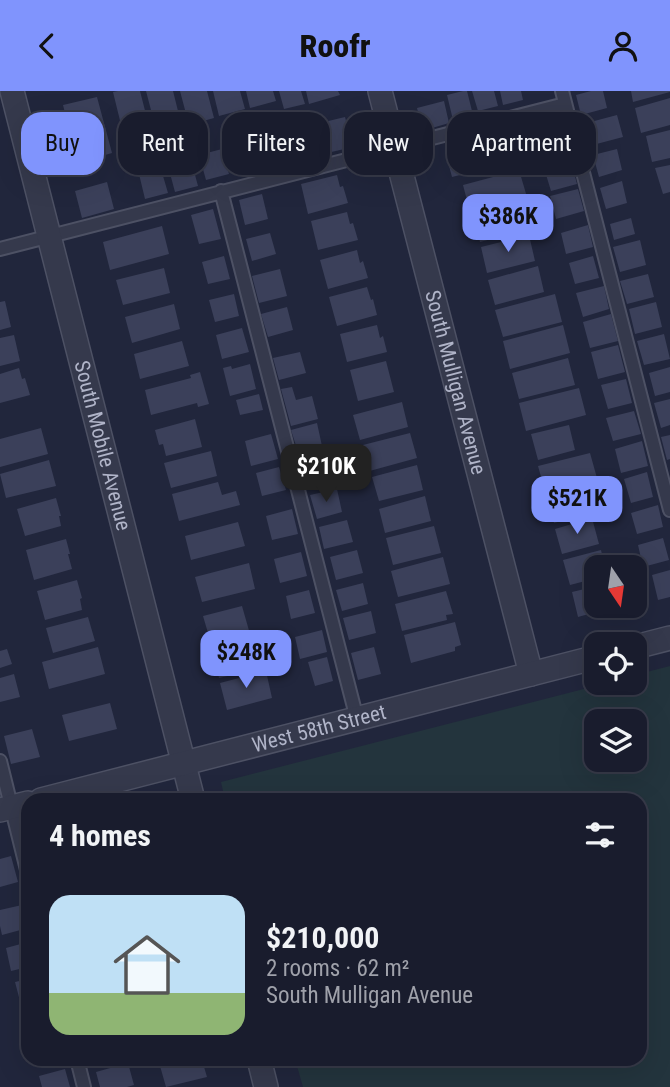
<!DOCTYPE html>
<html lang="en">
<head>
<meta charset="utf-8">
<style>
	:root { --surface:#191c2d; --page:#222535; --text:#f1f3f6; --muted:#9fa1aa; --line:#373a49; --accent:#8094fd }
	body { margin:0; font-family:"Roboto Condensed",sans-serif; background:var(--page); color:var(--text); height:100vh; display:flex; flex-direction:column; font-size:26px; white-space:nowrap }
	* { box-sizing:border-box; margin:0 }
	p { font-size:23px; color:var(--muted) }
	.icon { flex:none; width:38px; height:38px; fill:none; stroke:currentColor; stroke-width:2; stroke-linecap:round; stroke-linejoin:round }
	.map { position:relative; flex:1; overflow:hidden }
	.sheet { position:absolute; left:21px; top:702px; width:626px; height:273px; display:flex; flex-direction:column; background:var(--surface); border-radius:21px; box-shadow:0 7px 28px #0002,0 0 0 2px var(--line) }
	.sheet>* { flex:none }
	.guide { position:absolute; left:21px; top:21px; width:628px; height:63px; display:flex; gap:14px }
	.needle { width:46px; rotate:167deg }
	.buttons { position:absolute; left:584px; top:464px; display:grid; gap:14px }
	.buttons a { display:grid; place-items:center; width:63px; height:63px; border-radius:14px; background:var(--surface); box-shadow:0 7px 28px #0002,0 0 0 2px var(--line); font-size:35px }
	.price { position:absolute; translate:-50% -60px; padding:0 16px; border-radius:14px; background:var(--accent); color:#111; font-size:23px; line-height:46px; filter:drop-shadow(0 2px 4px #0008) }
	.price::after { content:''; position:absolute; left:50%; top:42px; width:21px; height:16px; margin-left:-10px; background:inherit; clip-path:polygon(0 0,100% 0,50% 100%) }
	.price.current { background:#222; color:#fff }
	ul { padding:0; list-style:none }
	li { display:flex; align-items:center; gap:21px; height:175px; padding:0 28px }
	li span { display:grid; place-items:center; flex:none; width:196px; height:140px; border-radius:21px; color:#555 }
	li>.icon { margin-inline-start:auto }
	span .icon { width:84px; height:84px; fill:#fffc; stroke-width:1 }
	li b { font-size:30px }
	h2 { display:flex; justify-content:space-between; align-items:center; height:84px; padding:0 28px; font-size:30px }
	.chip { padding:0 24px; border-radius:21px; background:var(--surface); box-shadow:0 7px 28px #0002,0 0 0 2px var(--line); font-size:24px; line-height:63px }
	.chip.current { background:var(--accent); color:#111 }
	header { display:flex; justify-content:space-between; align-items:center; height:91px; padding:0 28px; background:var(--accent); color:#111; font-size:32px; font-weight:800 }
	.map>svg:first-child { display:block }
	.green { fill:#23343d; fill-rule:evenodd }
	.building { fill:#3b405a }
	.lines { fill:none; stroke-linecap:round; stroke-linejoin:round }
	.service-casing { stroke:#4d5164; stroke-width:16 }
	.minor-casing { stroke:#4d5164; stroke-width:26 }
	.service { stroke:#35394c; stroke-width:12 }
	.minor { stroke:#35394c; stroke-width:23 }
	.labels { text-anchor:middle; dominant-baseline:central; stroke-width:6; stroke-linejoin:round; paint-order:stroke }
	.street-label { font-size:21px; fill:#b0b4c8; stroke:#1a1e30 }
</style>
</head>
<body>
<header><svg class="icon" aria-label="back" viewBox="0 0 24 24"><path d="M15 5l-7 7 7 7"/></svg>Roofr<svg class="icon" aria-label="person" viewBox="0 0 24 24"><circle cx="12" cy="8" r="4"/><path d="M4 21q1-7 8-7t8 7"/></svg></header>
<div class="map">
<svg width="670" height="996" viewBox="0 0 670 996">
	<rect width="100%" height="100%" fill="#21263c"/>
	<path class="green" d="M670,575V996H303L295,968H640V709H225L221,691L607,592H635V584ZM597,630H635V668H597Z"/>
	<path class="building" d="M118,0H140L151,43L125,50L113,1Z
		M146,0H173L182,36L157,42Z
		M180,0H207L214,27L189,34Z
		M213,0H240L245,18L219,25Z
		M246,0H273L276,10L250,17Z
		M279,0H301L305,13L284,18Z
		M306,0H338L340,4L309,13Z
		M463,0H467L473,24L453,29L447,4Z
		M472,0H494L498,15L478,20Z
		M500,0H521L523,9L503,14Z
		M591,0H603L607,17L581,24L576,4Z
		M631,0H670V1L633,11Z
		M97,6L112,62L81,71L73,41L70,42L63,14Z
		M670,7V34L641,42L635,17Z
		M444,10L449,32L422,40L417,17Z
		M617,24L623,46L589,55L583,33Z
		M345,26L353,56L327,62L320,32Z
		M559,27L565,51L544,57L538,32Z
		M311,36L319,64L296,69L289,42Z
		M670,39V67L652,71L646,45Z
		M284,41L291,69L270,75L263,47Z
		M253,48L259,74L237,80L230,55Z
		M487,49L491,66L482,68L484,78L452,86L445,60Z
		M222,58L229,83L206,89L199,64Z
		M617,58L622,79L599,86L593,64Z
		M191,69L198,95L175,101L168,75Z
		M571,70L577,93L551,100L544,77Z
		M670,74V101L663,103L655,77Z
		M161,78L168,102L145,108L139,83Z
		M519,79L527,106L470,121L463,94Z
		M337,84L340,96L343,95L348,112L308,123L301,93Z
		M622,90L627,112L606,118L600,97Z
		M107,91L114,118L82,127L75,100Z
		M578,98L584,120L556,128L550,105Z
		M262,103L268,128L245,134L239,109Z
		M521,114L527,139L480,151L474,126Z
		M213,118L221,148L199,153L191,124Z
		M347,121L350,133L353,132L358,149L318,159L311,130Z
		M631,127L635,143L614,149L610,133Z
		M588,134L593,156L566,163L561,142Z
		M162,135L169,163L110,179L103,151Z
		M270,142L276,163L252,170L246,148Z
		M529,144L535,170L487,182L481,156Z
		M640,149L646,174L620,181L613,156Z
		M357,159L360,172L363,170L368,187L328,198L320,169Z
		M224,165L230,188L208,193L202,171Z
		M593,165L599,187L575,193L569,172Z
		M538,175L544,201L495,214L488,189Z
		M164,177L170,202L123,214L116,189Z
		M280,178L287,205L259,212L252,185Z
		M648,183L654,206L627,213L620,190Z
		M604,195L609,218L583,226L576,202Z
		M367,196L371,209L373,208L377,224L337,235L329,206Z
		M234,203L239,225L215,231L209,209Z
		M555,203L562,231L503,246L495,219Z
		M5,210L11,236L0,239V211Z
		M656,211L662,236L635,243L629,218Z
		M174,213L180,238L132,252L125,226Z
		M287,216L293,239L268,246L261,223Z
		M611,223L618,250L590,257L583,231Z
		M377,234L380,247L383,245L387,261L347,271L340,243Z
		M563,234L570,262L510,278L503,250Z
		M242,237L249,261L222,268L216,244Z
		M664,243L670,268L644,274L637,250Z
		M14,244L20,270L0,275V247Z
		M182,250L189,275L140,288L134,263Z
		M618,254L625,281L598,288L591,261Z
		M300,261L306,282L279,289L273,267Z
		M568,267L575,294L519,308L512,282Z
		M386,270L394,301L358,310L350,279Z
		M250,273L256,298L230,305L223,277L231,275L232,278Z
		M670,276V301L655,305L649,282Z
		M19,277L22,288L25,287L30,304L0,312V283Z
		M200,281L209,313L198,316L197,312L151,324L145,299L191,287L190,284Z
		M626,288L632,312L608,318L601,294Z
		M292,296L296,309L312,305L318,328L291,335L281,298Z
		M579,297L586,324L526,340L519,312Z
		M259,303L263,319L240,324L236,309Z
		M670,308V334L661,337L654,312Z
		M402,311L408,336L360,349L353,324Z
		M634,320L641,343L613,350L606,327Z
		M195,328L202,356L166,365L163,353L159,354L155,339Z
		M317,332L322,355L298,361L291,339Z
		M569,334L575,359L538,369L531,343Z
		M41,337L48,363L0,376V348Z
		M410,342L417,367L366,381L359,355Z
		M271,343L278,368L251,375L245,350Z
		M670,344V368L667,369L661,346Z
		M642,350L648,375L621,382L615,358Z
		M211,360L217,385L171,397L164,372Z
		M590,362L597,387L545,400L538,375Z
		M323,363L330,387L305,393L299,369Z
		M49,369L56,395L6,407L0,383Z
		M417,374L423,399L379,410L372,386Z
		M279,376L286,399L262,405L256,382Z
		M647,381L653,406L631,412L624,388Z
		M218,391L222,404L236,400L240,414L179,430L172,403Z
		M584,397L591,422L554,432L547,407Z
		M337,398L342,421L317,428L310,404Z
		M425,405L431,430L385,442L379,418Z
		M56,407L61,425H59L61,435L25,445L17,418Z
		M658,414L663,436L637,443L631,422Z
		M292,418L298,443L272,449L266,425Z
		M592,427L599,453L562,463L555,438Z
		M347,429L353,451L324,458L319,436Z
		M238,431L245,455L191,469L185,445Z
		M434,435L441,462L393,474L386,447Z
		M663,447L669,469L643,476L638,454Z
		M66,448L70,463H68L72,478L34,489L26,459Z
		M357,459L363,482L336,489L330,466Z
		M601,459L605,476H597V487L570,494L563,469Z
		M301,461L307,485L280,492L274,468Z
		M443,466L450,493L398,506L391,480Z
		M249,472L255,498L202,511L195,486Z
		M670,479V506L658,509L652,484Z
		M77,489L82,507L80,508L82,519L45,529L37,500Z
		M363,492L368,513L342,520L336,499Z
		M597,495V514L617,515L578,526L572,501Z
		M309,499L315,522L291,528L286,505Z
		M446,500L453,523L446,524L447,529L402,540L395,513Z
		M242,515L250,543L215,552L212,541L208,542L203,525Z
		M371,520L376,542L349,549L343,527Z
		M88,526L95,550L53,562L46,537Z
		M455,531L461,554L455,556V560L411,572L404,544Z
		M322,539L327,561L300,568L295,546Z
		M258,550L265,576L219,587L213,562Z
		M98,556L105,583L49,598L42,571Z
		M374,556L381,583L358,589L351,562Z
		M7,558L12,573L0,577V560Z
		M327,566L333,590L315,595L308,571Z
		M266,580L272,607L227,619L220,592Z
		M14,583L20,606L0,611V587Z
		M110,612L117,638L69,650L62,624Z
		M32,638L40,666L11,673L4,645Z
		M11,765L18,791L0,796V768Z
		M22,814L28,837L2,844L0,835V819Z
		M28,851V876L11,880L6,857Z
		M28,888V912L21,914L15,891Z
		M158,968L202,969L207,986L166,996Z
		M128,972L134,994L127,996H100L96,981Z
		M65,978L70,996H42L39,985Z"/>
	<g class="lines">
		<defs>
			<path id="service" d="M562,0L670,419
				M221,100L357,628
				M0,158L565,13
				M0,670L28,783
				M77,968L84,996"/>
			<g id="minor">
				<path id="s1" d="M12,0L193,709"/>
				<path id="s2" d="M380,0L531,583"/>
				<path d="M635,556L670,547"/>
				<path id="s3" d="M41,709L597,566"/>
				<path d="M0,719L28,712"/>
				<path d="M259,968L266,996"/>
			</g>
		</defs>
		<use href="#service" class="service-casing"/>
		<use href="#minor" class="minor-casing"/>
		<use href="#service" class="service"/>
		<use href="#minor" class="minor"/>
	</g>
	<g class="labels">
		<g class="street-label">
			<text stroke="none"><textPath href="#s2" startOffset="301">South Mulligan Avenue</textPath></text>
			<text stroke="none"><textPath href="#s1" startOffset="366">South Mobile Avenue</textPath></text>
			<text stroke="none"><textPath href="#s3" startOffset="287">West 58th Street</textPath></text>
		</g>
	</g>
</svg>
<div class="buttons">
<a><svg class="needle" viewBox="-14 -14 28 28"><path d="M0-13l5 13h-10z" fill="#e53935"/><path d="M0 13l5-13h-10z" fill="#9fa1aa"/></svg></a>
<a><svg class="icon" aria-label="locate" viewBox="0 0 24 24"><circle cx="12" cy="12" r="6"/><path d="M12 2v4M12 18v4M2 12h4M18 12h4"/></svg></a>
<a><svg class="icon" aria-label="layers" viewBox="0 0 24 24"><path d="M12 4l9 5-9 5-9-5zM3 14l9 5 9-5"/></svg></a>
</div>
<b class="price" style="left:508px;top:163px">$386K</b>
<b class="price current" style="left:326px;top:413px">$210K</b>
<b class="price" style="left:577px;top:445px">$521K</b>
<b class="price" style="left:246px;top:599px">$248K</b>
<div class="guide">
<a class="chip current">Buy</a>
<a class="chip">Rent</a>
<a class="chip">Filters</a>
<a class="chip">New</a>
<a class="chip">Apartment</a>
</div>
<section class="sheet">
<h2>4 homes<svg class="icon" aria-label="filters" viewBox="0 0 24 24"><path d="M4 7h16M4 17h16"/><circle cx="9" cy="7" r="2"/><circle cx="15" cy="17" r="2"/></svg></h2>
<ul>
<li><span style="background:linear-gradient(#bfe0f5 70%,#8fb573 0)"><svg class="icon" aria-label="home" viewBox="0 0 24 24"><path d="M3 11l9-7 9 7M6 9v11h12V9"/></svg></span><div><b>$210,000</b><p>2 rooms · 62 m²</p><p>South Mulligan Avenue</p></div></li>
</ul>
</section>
</div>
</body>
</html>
